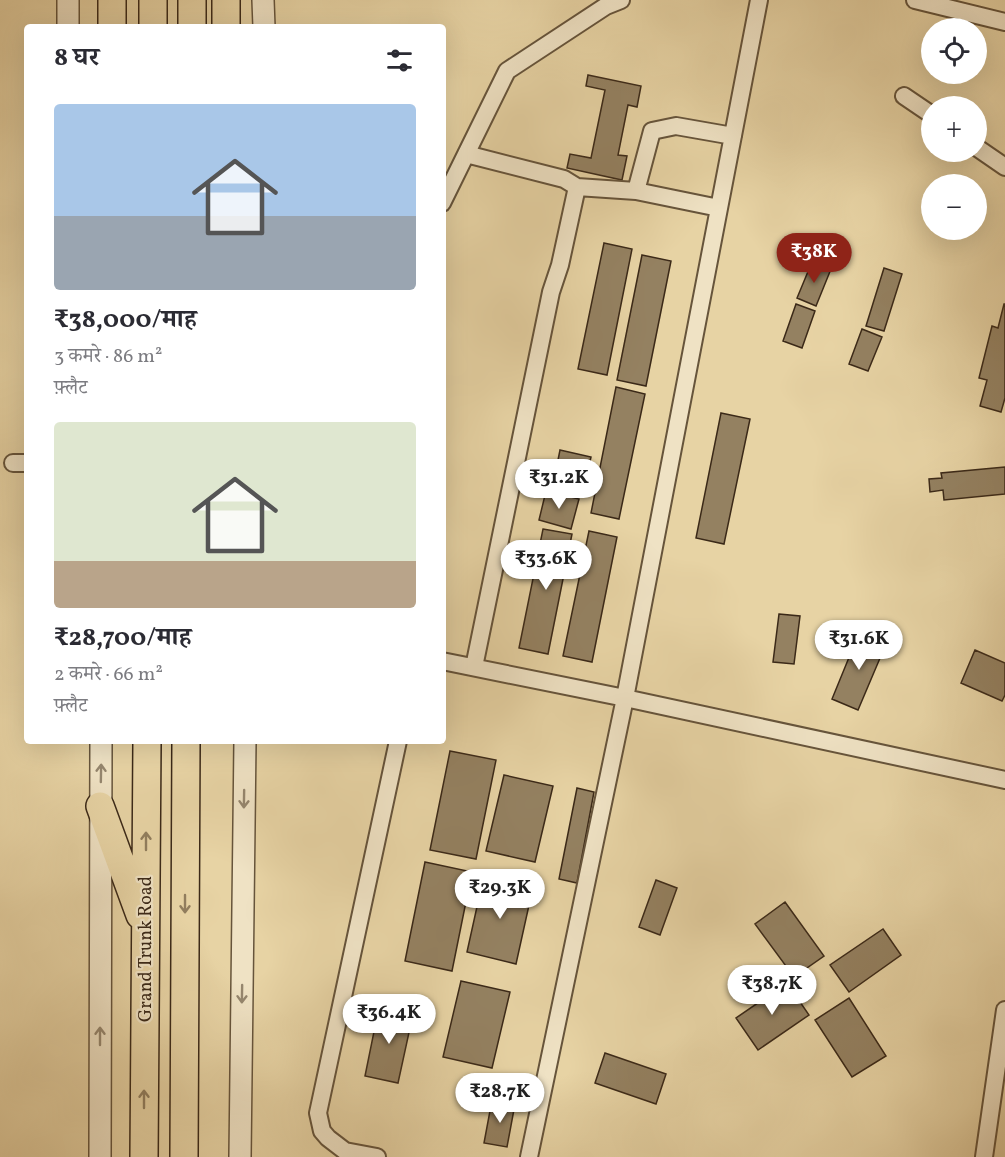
<!DOCTYPE html>
<html lang="hi">
<head>
<meta charset="utf-8">
<style>
	:root { --surface:#fff; --page:#f2f2f3; --text:#2b2b33; --muted:#7c7c81; --accent:#8f2418 }
	body { margin:0; font-family:Vollkorn,"Noto Serif Devanagari",serif; background:var(--page); color:var(--text); height:100vh; display:flex; flex-direction:column; font-size:22px; white-space:nowrap }
	* { box-sizing:border-box; margin:0 }
	p { font-size:20px; color:var(--muted) }
	.icon { flex:none; width:33px; height:33px; fill:none; stroke:currentColor; stroke-width:2; stroke-linecap:round; stroke-linejoin:round }
	.map { position:relative; flex:1; overflow:hidden }
	.sheet { position:absolute; left:24px; top:24px; width:422px; height:720px; display:flex; flex-direction:column; background:var(--surface); border-radius:6px; box-shadow:0 6px 24px #0002 }
	.sheet>* { flex:none }
	.fabs { position:absolute; left:921px; top:18px; display:grid; gap:12px }
	.fabs a { display:grid; place-items:center; width:66px; height:66px; border-radius:50%; background:var(--surface); box-shadow:0 6px 24px #0002; font-size:30px }
	.price { position:absolute; translate:-50% -51px; padding:0 14px; border-radius:21px; background:#fff; color:#222; font-size:20px; line-height:39px; filter:drop-shadow(0 2px 3px #0008) }
	.price::after { content:''; position:absolute; left:50%; top:36px; width:18px; height:14px; margin-left:-9px; background:inherit; clip-path:polygon(0 0,100% 0,50% 100%) }
	.price.on { background:var(--accent); color:#fff }
	ul { padding:0; list-style:none }
	li { display:grid; align-content:center; gap:12px; height:318px; padding:0 30px }
	li span { display:grid; place-items:center; height:186px; border-radius:6px; color:#555 }
	li>.icon { margin-inline-start:auto }
	span .icon { width:108px; height:108px; fill:#fffc; stroke-width:1 }
	li b { font-size:26px }
	h2 { display:flex; justify-content:space-between; align-items:center; height:72px; padding:0 30px; font-size:26px }
	.map>svg:first-child { display:block }
	.building { fill:#948161; stroke:#3b2918; stroke-width:1.5 }
	.lines { fill:none; stroke-linecap:round; stroke-linejoin:round }
	.minor-casing { stroke:#66543b; stroke-width:20 }
	.tertiary-casing { stroke:#66543b; stroke-width:24 }
	.trunk-casing { stroke:#3b2918; stroke-width:30 }
	.minor { stroke:#efe2c4; stroke-width:16 }
	.tertiary { stroke:#efe2c4; stroke-width:21 }
	.trunk { stroke:#e7d3a4; stroke-width:27 }
	.oneway { stroke:#95866e }
	.oneway2 { stroke:#917e5e }
	.labels { text-anchor:middle; dominant-baseline:central; stroke-width:4.5; stroke-linejoin:round; paint-order:stroke }
	.street-label { font-size:18px; fill:#3b2918; stroke:#efe2c4 }
</style>
</head>
<body>
<div class="map">
<svg width="1005" height="1157" viewBox="0 0 1005 1157">
	<rect width="100%" height="100%" fill="#e7d3a4"/>
	<filter id="stains"><feTurbulence type="fractalNoise" baseFrequency=".00333" numOctaves="4"/><feColorMatrix values="0 0 0 0 .2 0 0 0 0 .09 0 0 0 0 .02 0 0 0 .5 -.17"/></filter>
	<radialGradient id="worn" r=".72"><stop offset=".6" stop-color="#630" stop-opacity="0"/><stop offset="1" stop-color="#630" stop-opacity=".3"/></radialGradient>
	<path class="building" d="M588,75L641,86L637,107L628,105L618,155L627,156L622,180L567,168L570,154L591,158L605,90L586,86Z
		M604,243L632,249L607,375L578,369Z
		M817,243L833,250L826,266L810,259Z
		M642,255L671,261L646,386L617,380Z
		M812,262L831,269L816,306L797,298Z
		M884,268L902,274L884,331L866,326Z
		M796,304L815,311L802,348L783,341Z
		M1004,304H1005V398L1001,412L980,406L987,380L979,378L992,326L998,328Z
		M862,329L882,337L868,371L849,364Z
		M616,387L645,394L619,519L591,513Z
		M721,413L750,419L724,544L696,538Z
		M560,450L591,457L583,492L553,485Z
		M1005,467V494L944,500L943,490L930,492L929,479L942,478L941,473Z
		M546,491L579,499L571,529L539,520Z
		M543,529L572,534L548,654L519,648Z
		M589,531L617,537L592,662L563,656Z
		M779,614L800,616L794,664L773,662Z
		M859,633L886,644L858,710L832,699Z
		M975,650L1005,663V695L1002,701L961,683Z
		M450,751L496,760L476,859L430,850Z
		M504,775L553,786L535,862L486,851Z
		M577,788L594,792L577,883L559,879Z
		M425,862L472,872L452,971L405,961Z
		M484,875L533,887L516,964L467,952Z
		M656,880L677,888L660,935L639,927Z
		M785,902L824,956L794,977L755,924Z
		M883,929L901,955L849,992L830,965Z
		M461,981L510,992L492,1068L443,1057Z
		M787,983L809,1015L758,1050L736,1018Z
		M849,998L886,1056L852,1077L815,1020Z
		M379,1007L413,1014L398,1083L365,1076Z
		M605,1053L666,1074L656,1104L595,1083Z
		M492,1100L515,1104L507,1147L484,1143Z"/>
	<g class="lines">
		<defs>
			<path id="minor" d="M915,0L1005,22
				M904,96L932,115
				M976,147L1005,167
				M466,154L564,179L577,187L636,191L719,208
				M636,191L652,131L676,126L733,136
				M442,203L507,71L606,6L621,0
				M13,463H27
				M442,661L625,698L1005,780
				M474,667L551,292L560,265L577,187
				M377,1157L345,1151L328,1138L322,1131L318,1113L398,741
				M529,1157L625,698L759,0
				M984,1157L1005,1010"/>
			<path id="tertiary" d="M263,0L264,27
				M68,27V0
				M100,1157L101,741
				M240,1157L245,741"/>
			<path id="trunk" d="M112,27V0
				M153,27V0
				M192,27V0
				M226,27V0
				M100,806L140,915
				M144,1157L147,741
				M184,1157L186,741"/>
		</defs>
		<use href="#minor" class="minor-casing"/>
		<use href="#tertiary" class="tertiary-casing"/>
		<use href="#trunk" class="trunk-casing"/>
		<use href="#minor" class="minor"/>
		<use href="#tertiary" class="tertiary"/>
		<use href="#trunk" class="trunk"/>
	</g>
	<defs><path id="oneway-shaft" d="M-6 0H5M1.5-3L5.5 0L1.5 3" fill="none" stroke-width="1.6" stroke-linecap="round" stroke-linejoin="round" transform="scale(1.5)"/></defs>
	<g class="oneway">
		<use href="#oneway-shaft" transform="translate(101 773) rotate(-89)"/>
		<use href="#oneway-shaft" transform="translate(244 799) rotate(91)"/>
		<use href="#oneway-shaft" transform="translate(242 994) rotate(91)"/>
		<use href="#oneway-shaft" transform="translate(100 1036) rotate(-90)"/>
	</g>
	<g class="oneway2">
		<use href="#oneway-shaft" transform="translate(146 841) rotate(-90)"/>
		<use href="#oneway-shaft" transform="translate(185 904) rotate(90)"/>
		<use href="#oneway-shaft" transform="translate(144 1099) rotate(-90)"/>
	</g>
	<g class="labels">
		<g class="street-label">
			<text transform="translate(146 949) rotate(-90)">Grand Trunk Road</text>
		</g>
	</g>
	<rect width="100%" height="100%" filter="url(#stains)"/>
	<rect width="100%" height="100%" fill="url(#worn)"/>
</svg>
<div class="fabs">
<a><svg class="icon" aria-label="locate" viewBox="0 0 24 24"><circle cx="12" cy="12" r="6"/><path d="M12 2v4M12 18v4M2 12h4M18 12h4"/></svg></a>
<a>+</a>
<a>−</a>
</div>
<b class="price on" style="left:814px;top:284px">₹38K</b>
<b class="price" style="left:559px;top:510px">₹31.2K</b>
<b class="price" style="left:546px;top:591px">₹33.6K</b>
<b class="price" style="left:859px;top:671px">₹31.6K</b>
<b class="price" style="left:500px;top:920px">₹29.3K</b>
<b class="price" style="left:772px;top:1016px">₹38.7K</b>
<b class="price" style="left:389px;top:1045px">₹36.4K</b>
<b class="price" style="left:500px;top:1124px">₹28.7K</b>
<section class="sheet">
<h2>8 घर<svg class="icon" aria-label="filters" viewBox="0 0 24 24"><path d="M4 7h16M4 17h16"/><circle cx="9" cy="7" r="2"/><circle cx="15" cy="17" r="2"/></svg></h2>
<ul>
<li><span style="background:linear-gradient(#a9c7e8 60%,#9aa5b1 0)"><svg class="icon" aria-label="home" viewBox="0 0 24 24"><path d="M3 11l9-7 9 7M6 9v11h12V9"/></svg></span><div><b>₹38,000/माह</b><p>3 कमरे · 86 m²</p><p>फ़्लैट</p></div></li>
<li><span style="background:linear-gradient(#dfe7d0 75%,#b9a48a 0)"><svg class="icon" aria-label="home" viewBox="0 0 24 24"><path d="M3 11l9-7 9 7M6 9v11h12V9"/></svg></span><div><b>₹28,700/माह</b><p>2 कमरे · 66 m²</p><p>फ़्लैट</p></div></li>
</ul>
</section>
</div>
</body>
</html>
